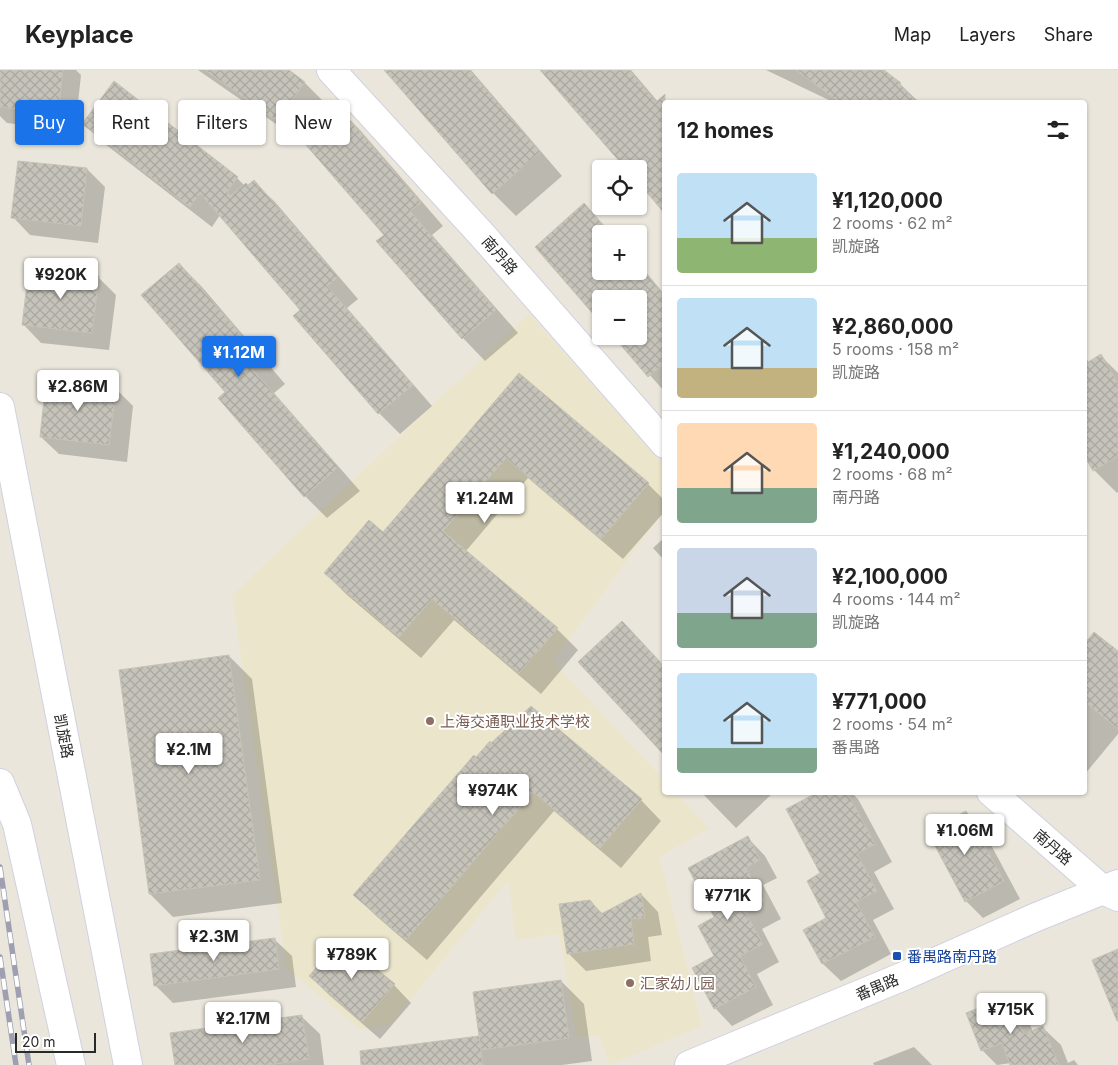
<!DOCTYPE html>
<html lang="en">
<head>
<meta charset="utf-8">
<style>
	:root { --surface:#fff; --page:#f6f6f6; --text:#222; --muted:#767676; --line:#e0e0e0; --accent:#1a73e8 }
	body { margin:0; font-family:Inter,"Noto Sans SC",sans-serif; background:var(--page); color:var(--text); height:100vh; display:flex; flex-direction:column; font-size:19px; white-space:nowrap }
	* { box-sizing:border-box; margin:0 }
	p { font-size:16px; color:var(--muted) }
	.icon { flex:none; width:28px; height:28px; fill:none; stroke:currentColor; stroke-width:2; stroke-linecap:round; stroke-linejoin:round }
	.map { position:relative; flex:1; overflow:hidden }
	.sheet { position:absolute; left:662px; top:30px; width:425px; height:695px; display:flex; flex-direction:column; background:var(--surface); border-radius:5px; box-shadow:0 1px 4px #0004 }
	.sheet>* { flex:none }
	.hud { position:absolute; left:15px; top:30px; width:475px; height:45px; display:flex; gap:10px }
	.controls { position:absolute; left:592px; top:90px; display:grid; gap:10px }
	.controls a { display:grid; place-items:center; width:55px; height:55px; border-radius:5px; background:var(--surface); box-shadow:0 1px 4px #0004; font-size:25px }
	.scale { position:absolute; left:15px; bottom:12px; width:81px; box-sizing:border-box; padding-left:5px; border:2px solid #292929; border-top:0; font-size:14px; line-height:18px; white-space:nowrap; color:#292929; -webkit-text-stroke:4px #fff; paint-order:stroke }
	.price { position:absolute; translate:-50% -42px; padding:0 11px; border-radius:5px; background:#fff; color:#222; font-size:16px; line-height:32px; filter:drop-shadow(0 1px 2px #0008) }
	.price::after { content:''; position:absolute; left:50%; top:30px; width:15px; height:11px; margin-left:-8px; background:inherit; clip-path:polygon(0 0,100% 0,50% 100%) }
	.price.selected { background:var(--accent); color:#fff }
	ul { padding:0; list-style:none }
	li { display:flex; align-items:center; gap:15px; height:125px; padding:0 15px }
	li+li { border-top:1px solid var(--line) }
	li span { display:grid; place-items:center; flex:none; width:140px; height:100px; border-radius:5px; color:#555 }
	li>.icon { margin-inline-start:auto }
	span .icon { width:60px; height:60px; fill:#fffc; stroke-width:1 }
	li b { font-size:21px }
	h2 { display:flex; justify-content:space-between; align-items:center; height:60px; padding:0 15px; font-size:21px }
	.chip { padding:0 18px; border-radius:5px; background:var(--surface); box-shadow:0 1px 4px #0004; font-size:18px; line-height:45px }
	.chip.selected { background:var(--accent); color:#fff }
	header { display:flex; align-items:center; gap:30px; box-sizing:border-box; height:70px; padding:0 25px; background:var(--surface); border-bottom:1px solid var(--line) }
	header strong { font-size:24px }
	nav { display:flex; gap:28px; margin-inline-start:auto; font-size:18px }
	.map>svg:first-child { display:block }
	.education { fill:#ebe6cb }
	.shadow { fill:#0003 }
	.building { fill:url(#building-cross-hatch); stroke:#c6c2b5 }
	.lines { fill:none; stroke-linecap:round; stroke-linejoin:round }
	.minor-casing { stroke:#d1d1e1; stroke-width:30 }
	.tertiary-casing { stroke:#d1d1e1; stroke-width:30 }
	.minor { stroke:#fff; stroke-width:28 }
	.tertiary { stroke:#fff; stroke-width:28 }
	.rail-casing { stroke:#9f9fb2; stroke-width:5.5 }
	.rail { stroke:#fff; stroke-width:4; stroke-dasharray:11; stroke-linecap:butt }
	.education-dot { fill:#8d6e63; stroke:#fff; stroke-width:2 }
	.transit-dot { fill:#1a4fb4; stroke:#fff; stroke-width:2 }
	.labels { text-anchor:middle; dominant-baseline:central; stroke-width:4; stroke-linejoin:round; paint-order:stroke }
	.street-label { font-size:15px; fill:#292929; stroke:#fff }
	.education-label { font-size:15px; fill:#785e54; stroke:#fff; text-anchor:start }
	.transit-label { font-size:15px; fill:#164399; stroke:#fff; text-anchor:start }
</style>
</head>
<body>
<header>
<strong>Keyplace</strong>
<nav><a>Map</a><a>Layers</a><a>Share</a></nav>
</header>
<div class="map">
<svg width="1118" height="995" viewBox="0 0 1118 995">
	<defs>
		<pattern id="building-cross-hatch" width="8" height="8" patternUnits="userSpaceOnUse" patternTransform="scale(1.25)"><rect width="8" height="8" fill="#c6c4ba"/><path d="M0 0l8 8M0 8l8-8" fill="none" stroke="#aaa8a0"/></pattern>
	</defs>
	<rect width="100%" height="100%" fill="#eae6db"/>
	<path class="education" d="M529,244L665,397V439L553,591L665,711V722L675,723L709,758L660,787L702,956L609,995L600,966L577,968L559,864L516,870L508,810L390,955L360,959L287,899L232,525Z"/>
	<path class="shadow" d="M0,0H76L81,5L75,61L7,53L0,46Z
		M198,0H286L304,12L325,33L303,65L337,37L360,60L443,156L432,165L518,263L485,291L463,268L385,165L301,67L299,70Z
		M386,0H471L562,106L516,146L493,123Z
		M542,0H631L665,40V142L639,111V99Z
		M766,0H882L900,14L919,32H833Z
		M84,54L237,108L244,115L248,116L254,112L275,132L358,229L347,238L432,336L400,364L379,343L295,246L302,240L220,145L212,157L105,74Z
		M19,92L87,99L105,117L98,173L30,165L13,147Z
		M584,135L612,164H601V201H639V194L665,225V322L615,266H639V229H601V251L536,177Z
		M179,194L202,217L285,314L274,323L360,421L327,448L305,426Z
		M98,207L116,225L109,280L41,273L24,255Z
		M1085,286L1089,293L1101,286L1118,303V422L1117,423L1094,400L1085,385Z
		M519,305L648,414L665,431V441L623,489L528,408L466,481L557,559L578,580L541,624L454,550L421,588L347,525L325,503L383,464Z
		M116,319L133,336L127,392L59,384L41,367Z
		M665,467V491L653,478Z
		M1085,575L1118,583V664L1085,704Z
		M229,586L252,609L282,833L173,847L150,824Z
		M474,687L641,730L661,751L621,798L554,741L427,890L375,845L355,825Z
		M701,722H774L736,758Z
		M820,722H851L858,729L892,792L874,802L894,839L873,850L891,884L841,911L823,894L805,860L828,848L822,804Z
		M966,742L983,760L1020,829L983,848L966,831Z
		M748,768L765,786L777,808L763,815L781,849L762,859L779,892L757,904L773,935L732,956L715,938L716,848Z
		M641,824L658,842L662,865L648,867L651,891L586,901L568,883L590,831L603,844Z
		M274,869L292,886L296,917L173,933L156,916L151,885Z
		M310,906L394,915L411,933L380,969L328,924Z
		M561,911L584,934L592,991L562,995H381L478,967L481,969Z
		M1008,927L1026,945L1033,962L1043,958L1061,975L1068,993L1074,990L1078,995H1012L1011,993L997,995L982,980Z
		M302,947L320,964L324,995H176Z
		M914,977L932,995H874L873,993Z"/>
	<path class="building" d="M0,0H63L58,44L0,37Z
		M205,0H289L305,12L277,51Z
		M384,0H469L540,82L492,124Z
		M540,0H629L656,32L665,24V144L639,113V99H626Z
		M796,0H884L901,13L900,14L916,32H839Z
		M114,11L238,107L227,122L230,126L246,113L248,115L254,110L338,207L327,216L413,315L378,344L293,246L300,240L200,123L190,137L82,54Z
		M337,35L421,133L410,141L496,240L462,269L376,171L384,165L299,67Z
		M18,91L87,98L81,156L11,148Z
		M584,133L611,164H601V201H639V196L665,226V293L648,307L613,266H639V229H601V253L535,177Z
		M179,193L263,290L252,299L338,397L304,427L218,328L225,322L141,225Z
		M29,198L99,206L92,263L22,255Z
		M1101,284L1118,313V386L1093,401L1085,387V294Z
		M519,303L649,413L601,469L506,388L443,461L558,558L519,603L432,529L399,567L324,503L369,450L383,462Z
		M46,310L116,318L109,375L40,367Z
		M622,551L665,597V686L578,592Z
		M1094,562L1118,581V659L1085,632V573Z
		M229,585L260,810L149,824L119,600Z
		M531,636L642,729L600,778L533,722L406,870L353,825L474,685L476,687L490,671L491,673Z
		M818,722H847L875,774L857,784L877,821L856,832L875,867L822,894L803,860L826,848L807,811L820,803L786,739Z
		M966,741L1004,811L965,832L927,761Z
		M748,766L760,790L746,798L764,831L745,842L763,874L740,886L756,917L714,939L692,898L714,886L698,856L714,847L688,798Z
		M641,823L645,848L631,849L634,874L567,884L559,834L590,830L601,844Z
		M275,868L279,899L154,916L150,884Z
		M341,869L395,914L362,952L309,906Z
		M1118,879V951H1117L1092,890Z
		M561,910L569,968L481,980L473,922Z
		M1008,926L1024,964L1043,956L1059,995H1010L1002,973L981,981L966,943Z
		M302,945L309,989L267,995H175L170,963Z
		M479,966L483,995H361L360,981Z"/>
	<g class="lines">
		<defs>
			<path id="minor" d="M331,0L483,166L665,374
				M991,722L1103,820L1118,827"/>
			<path id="tertiary" d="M0,337L128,995
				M0,713L17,754L71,995
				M689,995L904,906L1034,848L1118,814"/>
		</defs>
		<use href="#minor" class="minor-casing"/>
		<use href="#tertiary" class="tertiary-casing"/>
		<use href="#minor" class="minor"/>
		<use href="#tertiary" class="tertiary"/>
		<defs>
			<path id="rail" d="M0,797L29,995
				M0,887L16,995"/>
		</defs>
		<use href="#rail" class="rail-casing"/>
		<use href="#rail" class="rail"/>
	</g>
	<g class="education-dot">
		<circle cx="430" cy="651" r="5"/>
		<circle cx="630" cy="913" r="5"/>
	</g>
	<rect class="transit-dot" x="892" y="881" width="10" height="10" rx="2.5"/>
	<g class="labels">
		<g class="street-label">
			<text transform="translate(500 185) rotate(49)">南丹路</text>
			<text transform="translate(64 666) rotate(79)">凯旋路</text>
			<text transform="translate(1053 777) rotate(41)">南丹路</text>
			<text transform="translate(877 917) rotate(-23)">番禺路</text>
		</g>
		<g class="education-label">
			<text x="440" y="651">上海交通职业技术学校</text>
			<text x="640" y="913">汇家幼儿园</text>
		</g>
		<g class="transit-label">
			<text x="907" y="886">番禺路南丹路</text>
		</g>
	</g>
</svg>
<div class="controls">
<a><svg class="icon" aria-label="locate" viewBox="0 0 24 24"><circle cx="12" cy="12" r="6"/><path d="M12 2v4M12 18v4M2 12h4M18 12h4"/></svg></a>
<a>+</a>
<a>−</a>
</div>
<div class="scale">20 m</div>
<b class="price" style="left:61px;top:230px">¥920K</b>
<b class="price selected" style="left:239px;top:308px">¥1.12M</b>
<b class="price" style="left:78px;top:342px">¥2.86M</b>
<b class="price" style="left:485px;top:454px">¥1.24M</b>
<b class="price" style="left:189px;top:705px">¥2.1M</b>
<b class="price" style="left:493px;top:746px">¥974K</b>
<b class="price" style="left:965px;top:786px">¥1.06M</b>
<b class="price" style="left:728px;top:851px">¥771K</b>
<b class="price" style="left:214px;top:892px">¥2.3M</b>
<b class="price" style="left:352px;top:910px">¥789K</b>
<b class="price" style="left:1011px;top:965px">¥715K</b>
<b class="price" style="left:243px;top:974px">¥2.17M</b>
<div class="hud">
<a class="chip selected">Buy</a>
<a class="chip">Rent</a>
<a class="chip">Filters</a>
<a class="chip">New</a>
</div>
<section class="sheet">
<h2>12 homes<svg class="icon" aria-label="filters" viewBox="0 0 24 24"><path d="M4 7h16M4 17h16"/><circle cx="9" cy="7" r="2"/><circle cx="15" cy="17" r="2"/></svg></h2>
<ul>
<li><span style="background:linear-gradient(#bfe0f5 65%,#8fb573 0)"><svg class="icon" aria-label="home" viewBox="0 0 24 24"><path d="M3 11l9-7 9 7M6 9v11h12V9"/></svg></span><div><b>¥1,120,000</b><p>2 rooms · 62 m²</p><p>凯旋路</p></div></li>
<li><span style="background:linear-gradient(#bfe0f5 70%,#c2b280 0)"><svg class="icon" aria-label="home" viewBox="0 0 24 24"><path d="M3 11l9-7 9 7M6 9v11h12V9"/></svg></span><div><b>¥2,860,000</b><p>5 rooms · 158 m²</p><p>凯旋路</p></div></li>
<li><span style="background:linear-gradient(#ffd9b3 65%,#7fa58c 0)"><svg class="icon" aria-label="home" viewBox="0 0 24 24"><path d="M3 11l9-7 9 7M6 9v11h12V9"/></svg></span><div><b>¥1,240,000</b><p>2 rooms · 68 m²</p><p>南丹路</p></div></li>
<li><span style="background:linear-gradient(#c9d6e8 65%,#7fa58c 0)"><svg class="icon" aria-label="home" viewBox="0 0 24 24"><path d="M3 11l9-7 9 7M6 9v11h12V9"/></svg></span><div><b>¥2,100,000</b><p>4 rooms · 144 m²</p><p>凯旋路</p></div></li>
<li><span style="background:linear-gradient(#bfe0f5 75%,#7fa58c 0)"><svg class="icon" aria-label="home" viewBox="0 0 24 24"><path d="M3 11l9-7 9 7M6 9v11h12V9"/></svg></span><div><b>¥771,000</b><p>2 rooms · 54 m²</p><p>番禺路</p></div></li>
</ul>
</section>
</div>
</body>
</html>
